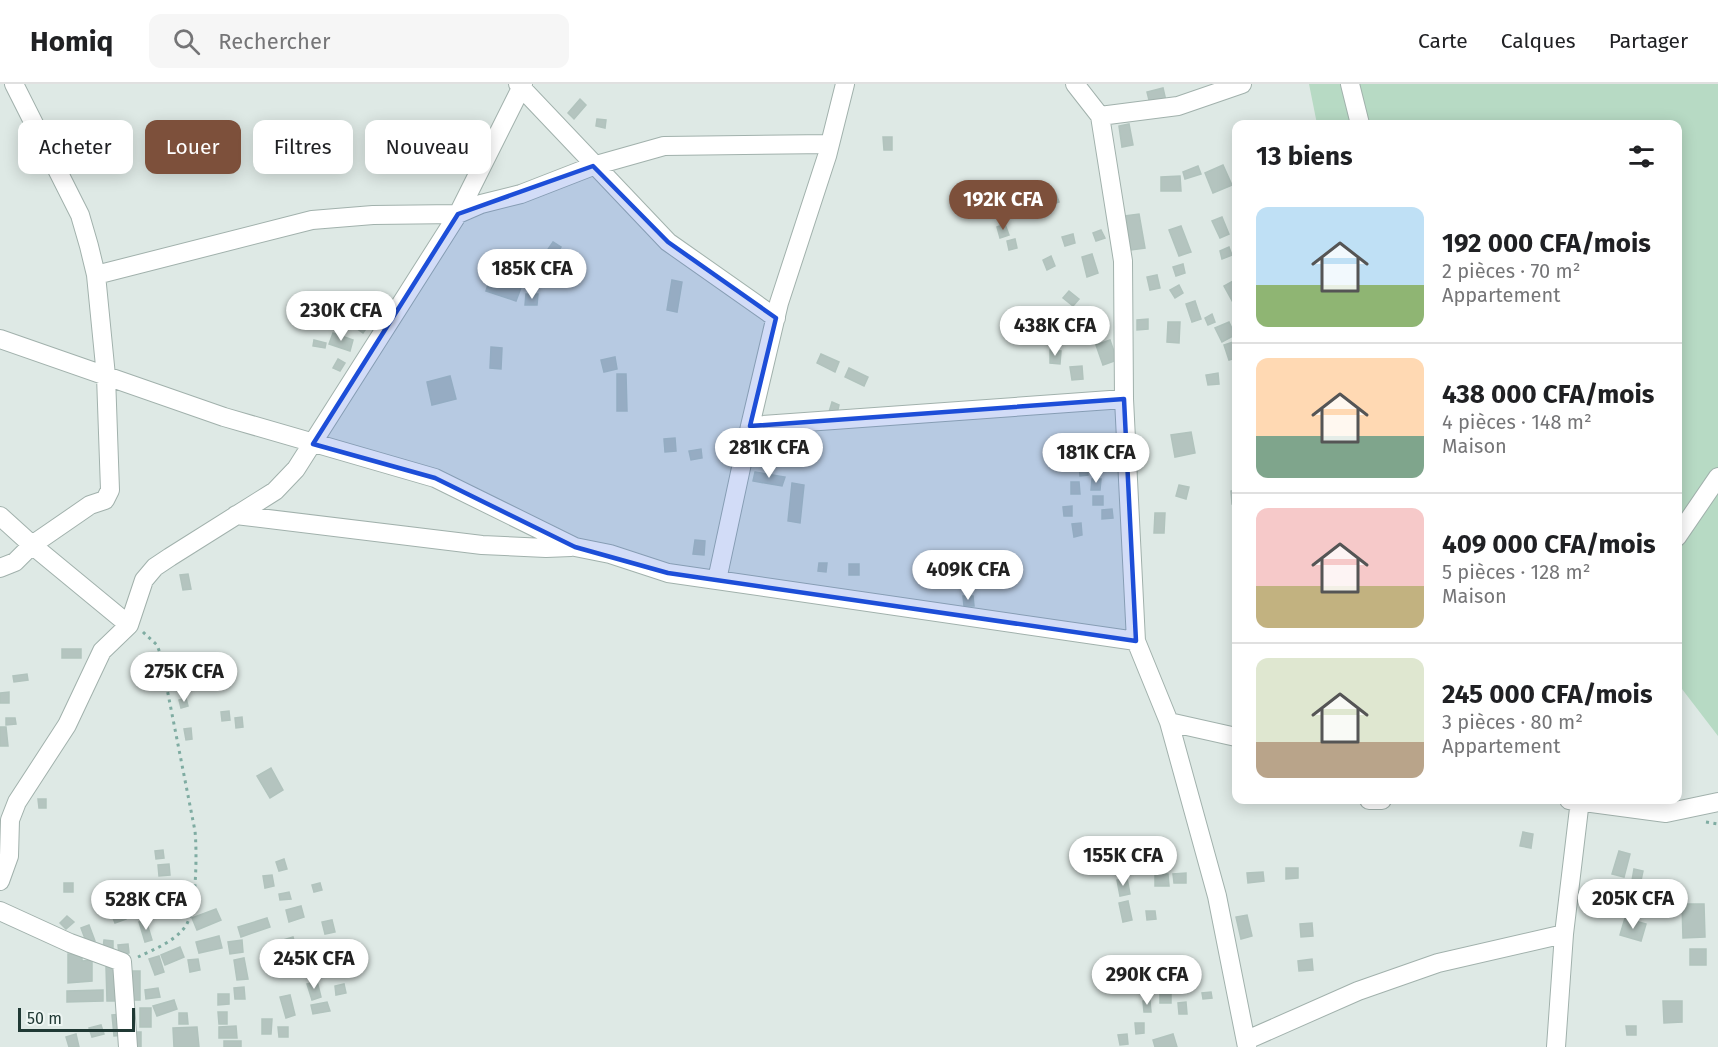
<!DOCTYPE html>
<html lang="fr">
<head>
<meta charset="utf-8">
<style>
	:root { --surface:#fff; --page:#f6f6f6; --text:#202124; --muted:#757577; --line:#e0e0e0; --accent:#7d503b }
	body { margin:0; font-family:"Fira Sans",sans-serif; background:var(--page); color:var(--text); height:100vh; display:flex; flex-direction:column; font-size:22px; white-space:nowrap }
	* { box-sizing:border-box; margin:0 }
	p { font-size:20px; color:var(--muted) }
	.icon { flex:none; width:33px; height:33px; fill:none; stroke:currentColor; stroke-width:2; stroke-linecap:round; stroke-linejoin:round }
	.map { position:relative; flex:1; overflow:hidden }
	.details { position:absolute; left:1232px; top:36px; width:450px; height:684px; display:flex; flex-direction:column; background:var(--surface); border-radius:12px; box-shadow:0 3px 15px #0003 }
	.details>* { flex:none }
	.top-card { position:absolute; left:18px; top:36px; width:570px; height:54px; display:flex; gap:12px }
	.scale { position:absolute; left:18px; bottom:15px; width:117px; box-sizing:border-box; padding-left:6px; border:3px solid #203934; border-top:0; font-size:16px; line-height:21px; white-space:nowrap; color:#203934; -webkit-text-stroke:4px #eef6f3; paint-order:stroke }
	.price { position:absolute; translate:-50% -51px; padding:0 14px; border-radius:21px; background:#fff; color:#222; font-size:20px; line-height:39px; filter:drop-shadow(0 2px 3px #0008) }
	.price::after { content:''; position:absolute; left:50%; top:36px; width:18px; height:14px; margin-left:-9px; background:inherit; clip-path:polygon(0 0,100% 0,50% 100%) }
	.price.on { background:var(--accent); color:#fff }
	ul { padding:0; list-style:none }
	li { display:flex; align-items:center; gap:18px; height:150px; padding:0 24px }
	li+li { border-top:2px solid var(--line) }
	li span { display:grid; place-items:center; flex:none; width:168px; height:120px; border-radius:12px; color:#555 }
	li>.icon { margin-inline-start:auto }
	span .icon { width:72px; height:72px; fill:#fffc; stroke-width:1 }
	li b { font-size:26px }
	h2 { display:flex; justify-content:space-between; align-items:center; height:72px; padding:0 24px; font-size:26px }
	.pill { padding:0 21px; border-radius:12px; background:var(--surface); box-shadow:0 3px 15px #0003; font-size:21px; line-height:54px }
	.pill.on { background:var(--accent); color:#fff }
	header { display:flex; align-items:center; gap:36px; box-sizing:border-box; height:84px; padding:0 30px; background:var(--surface); border-bottom:2px solid var(--line) }
	header strong { font-size:28px }
	nav { display:flex; gap:33px; margin-inline-start:auto; font-size:21px }
	.search { width:420px; height:54px; background:var(--page); display:flex; align-items:center; gap:15px; box-sizing:border-box; padding:0 21px; border-radius:12px; color:var(--muted); font-size:22px }
	.map>svg:first-child { display:block }
	.green { fill:#b7dac4 }
	.building { fill:#b4c4bf; stroke:#b1c3bd; stroke-width:1.5 }
	.lines { fill:none; stroke-linecap:round; stroke-linejoin:round }
	.minor-casing { stroke:#a1b1ac; stroke-width:20 }
	.path { stroke:#7faca2; stroke-width:3; stroke-dasharray:3 4.5; stroke-linecap:butt }
	.minor { stroke:#fff; stroke-width:18 }
	.marked { fill:#1d4ed8; fill-opacity:0.2; stroke:#1d4ed8; stroke-width:4.5; stroke-linejoin:round }
</style>
</head>
<body>
<header>
<strong>Homiq</strong>
<div class="search"><svg class="icon" aria-label="search" viewBox="0 0 24 24"><circle cx="10" cy="10" r="6"/><path d="M15 15l6 6"/></svg>Rechercher</div>
<nav><a>Carte</a><a>Calques</a><a>Partager</a></nav>
</header>
<div class="map">
<svg width="1718" height="963" viewBox="0 0 1718 963">
	<rect width="100%" height="100%" fill="#dee9e5"/>
	<path class="green" d="M1309,0H1718V652L1682,605L1677,604V40H1317Z"/>
	<path class="building" d="M1163,4L1166,17L1150,20L1147,8Z
		M580,15L586,21L574,35L568,29Z
		M597,35L606,36L605,44L596,42Z
		M1129,40L1133,61L1122,63L1119,42Z
		M427,48L439,53L432,66L421,61Z
		M883,53H892V66H884Z
		M399,65L410,70L402,86L391,80Z
		M464,67L475,71L470,84L459,80Z
		M1223,81L1232,101L1213,109L1205,89Z
		M1198,82L1201,90L1185,95L1183,88Z
		M1180,92L1181,107H1161V93Z
		M1056,110L1059,118L1049,121L1046,113Z
		M1139,130L1145,164L1131,166L1125,132Z
		M1222,133L1229,150L1220,154L1212,137Z
		M1005,140L1009,151L1000,154L997,143Z
		M1181,142L1191,168L1179,172L1169,146Z
		M1101,146L1105,154L1096,157L1093,149Z
		M1073,150L1075,159L1065,162L1062,153Z
		M1015,155L1017,164L1009,166L1007,157Z
		M553,158L561,163L551,180L542,174Z
		M1229,163L1232,171L1222,175L1220,167Z
		M1092,170L1098,189L1087,193L1082,173Z
		M1051,172L1055,182L1047,186L1043,176Z
		M567,173L581,176L579,187L565,185Z
		M1183,180L1185,189L1176,192L1173,183Z
		M491,191L522,201L516,217L486,207Z
		M1157,191L1160,204L1150,206L1147,193Z
		M672,196L682,198L677,228L667,226Z
		M1235,196L1236,197L1235,222L1224,202Z
		M1179,201L1183,209L1175,214L1170,206Z
		M1069,207L1079,215L1073,222L1063,214Z
		M526,210H538L537,221H525Z
		M1195,217L1201,235L1192,238L1186,220Z
		M325,221L334,225L331,234L322,230Z
		M1087,226L1091,237L1075,243L1071,231Z
		M1015,228L1027,229L1026,248L1014,247Z
		M1212,230L1215,238L1208,241L1205,234Z
		M1049,235L1059,237L1057,247L1047,246Z
		M1148,235V245L1137,246V236Z
		M361,237L368,242L363,249L356,244Z
		M1168,238H1180L1179,259L1167,258Z
		M1229,238L1235,251L1222,258L1215,244Z
		M333,249L353,256L350,267L329,260Z
		M314,256L326,259L325,264L313,262Z
		M1110,256L1117,276L1103,281L1096,261Z
		M1236,257V274L1229,276L1224,261Z
		M491,263L502,264L501,285L490,284Z
		M1050,266L1061,267L1060,280L1050,279Z
		M821,270L839,278L835,288L817,279Z
		M615,273L617,285L604,288L601,276Z
		M338,275L345,279L340,287L333,284Z
		M1082,282L1083,295L1072,296L1070,283Z
		M849,284L868,293L864,302L845,293Z
		M1218,289L1219,300L1208,301L1206,291Z
		M617,290H626L627,327H617Z
		M450,292L456,315L432,321L427,298Z
		M832,318L839,321L837,330L829,328Z
		M1191,348L1195,369L1175,373L1171,351Z
		M675,354L676,367L665,368L664,355Z
		M1058,361H1074V384H1058Z
		M1116,363L1118,386H1109L1108,364Z
		M701,365L702,374L691,376L689,367Z
		M1079,381H1087L1088,391L1080,392Z
		M755,388L785,393L782,402L753,397Z
		M1092,395H1101L1100,406H1091Z
		M1071,398H1079L1080,410H1071Z
		M792,399L804,401L800,439L788,437Z
		M1179,401L1189,403L1186,415L1176,412Z
		M1236,406V420H1232L1231,407Z
		M1093,412H1103V421H1093Z
		M1072,422V432H1064L1063,423Z
		M1112,425L1113,434L1102,435V426Z
		M1155,429H1165L1164,449H1154Z
		M1081,439L1082,451L1074,453L1072,440Z
		M695,456L705,457L704,471L693,470Z
		M819,479H827L826,488L818,487Z
		M849,480H859V491H849Z
		M963,486L975,489L973,499L961,496Z
		M188,490L191,505L183,506L180,491Z
		M963,512H973L974,522H964Z
		M62,565H81V574H62Z
		M27,590L28,596L14,598L13,592Z
		M9,608V619H0V609Z
		M186,614L188,622L181,624L179,616Z
		M229,627L230,636L222,637L221,628Z
		M242,633L243,643L236,644L235,634Z
		M6,634H15L16,640L6,641Z
		M0,643H6L8,662H0Z
		M191,644L192,655L186,656L184,645Z
		M271,684L283,706L270,714L257,692Z
		M38,715H46V724H39Z
		M1523,748L1533,750L1531,764L1520,762Z
		M163,766L164,774L156,775L155,767Z
		M1619,767L1630,770L1624,793L1612,790Z
		M284,775L287,785L279,787L276,778Z
		M169,780L170,791L159,792L158,781Z
		M1286,784H1298V794L1286,795Z
		M1634,785L1643,787L1637,815L1629,814Z
		M1263,788L1264,797L1248,799L1247,789Z
		M1186,789V799H1174L1173,790Z
		M1155,790H1168L1169,802H1155Z
		M272,791L274,802L265,804L263,792Z
		M1127,794L1130,810L1120,812L1117,796Z
		M139,797H148V806H138Z
		M133,798L134,808H113L112,799Z
		M64,799H73V808H64Z
		M320,799L322,806L314,808L312,801Z
		M289,808L291,815L280,816L279,810Z
		M118,815L126,835L115,839L107,819Z
		M153,817L173,818V824L152,823Z
		M1128,817L1132,836L1123,838L1119,819Z
		M1682,820H1704L1705,853L1683,854Z
		M301,822L304,833L289,838L286,826Z
		M216,825L221,836L197,846L192,834Z
		M1146,827H1155L1156,835L1147,836Z
		M1247,831L1252,852L1241,855L1236,833Z
		M67,832L74,838L66,845L60,839Z
		M267,834L270,843L241,853L238,843Z
		M1625,834L1646,840L1641,857L1620,851Z
		M146,836L152,856L145,858L139,838Z
		M332,836L335,848L325,850L322,838Z
		M1312,839L1313,852L1301,853L1300,840Z
		M89,841L95,857L87,860L81,844Z
		M219,852L222,864L199,869L196,858Z
		M293,853L297,867L287,870L283,856Z
		M104,856L113,857V864H103Z
		M242,856L243,868L230,870L228,858Z
		M336,856L339,876L327,878L324,858Z
		M128,860L129,869L119,871L118,861Z
		M180,863L184,873L165,881L161,871Z
		M1690,865H1706V881H1690Z
		M314,868L317,881L308,883L305,870Z
		M68,870H82V877L92,876V897L68,899Z
		M159,872L164,888L155,891L149,875Z
		M244,874L248,895L237,896L234,876Z
		M198,875L200,886L190,888L188,876Z
		M1312,875L1313,886L1299,887L1298,877Z
		M1168,880H1175L1177,892L1170,893Z
		M106,883H119L120,917H107Z
		M1193,885L1195,893L1185,895L1183,887Z
		M131,887H140V916H130Z
		M317,897L321,913L312,916L307,900Z
		M344,900L346,909L336,911L335,902Z
		M244,903L245,915H235L234,904Z
		M158,904L160,913L146,915L145,906Z
		M103,906V917L67,918V907Z
		M1211,908L1212,914L1203,915L1202,909Z
		M1160,909H1171V919H1160Z
		M218,910H229V920L218,921Z
		M290,911L295,931L286,934L280,913Z
		M174,916L177,925L157,932L153,922Z
		M1143,917H1150L1151,928H1144Z
		M1663,917H1682V938L1664,939Z
		M327,918L330,927L313,930L311,921Z
		M1186,918L1187,930H1179L1178,919Z
		M140,924H151V943H140Z
		M218,928H227V940H219Z
		M179,929H187L188,940H179Z
		M123,930L125,951L114,952L112,931Z
		M262,935H272L271,950H262Z
		M1135,939H1144V949L1136,950Z
		M101,941L104,950L92,953L89,944Z
		M236,942L237,954H219V943Z
		M1626,942H1636V951H1627Z
		M197,943L199,963H174L173,944Z
		M278,943H288V953H279Z
		M134,948H141V963H134Z
		M76,950L79,963H69L66,953Z
		M1127,950L1128,960L1120,961L1118,951Z
		M1173,950L1177,963H1155L1153,956Z
		M224,957H241V963H224Z"/>
	<g class="lines">
		<defs>
			<path id="minor" d="M518,0L668,158L776,234
				M1075,0L1100,32L1123,177L1124,315L1136,557L1169,638L1217,812L1247,963
				M1350,0L1360,40
				M1100,32L1178,22L1242,0
				M96,191L312,136L373,131L458,130L481,120L521,110L593,82L664,62L830,60
				M0,255L224,333L435,394L575,463L610,470L668,489L1136,557
				M750,342L779,219L827,72L845,0
				M236,431L482,461L546,464L571,463
				M0,432L32,461L90,421L105,416L110,406L106,292L96,191L89,162L80,131L14,0
				M1677,453L1718,393
				M0,484L15,478L32,461L129,541
				M717,496L750,342L1124,315
				M1169,638L1236,653
				M1369,716H1382
				M1569,716L1666,729L1718,718
				M0,797L9,772L10,736L17,718L67,641L102,567L129,541L144,496L155,483L170,473L275,407L296,385L458,130L523,0
				M0,827L70,859L122,878L128,963
				M1247,956L1358,907L1438,879L1564,850
				M1556,963L1564,850L1580,716"/>
		</defs>
		<use href="#minor" class="minor-casing"/>
		<path class="path" d="M1706,738L1718,740
			M138,873C153,866 175,857 185,843C197,827 197,767 195,747L160,569L157,561L143,548"/>
		<use href="#minor" class="minor"/>
	</g>
	<path class="marked" d="M593,82L668,158L776,234L750,342L1124,315L1136,557L668,489L575,463L435,394L313,360L458,130Z"/>
</svg>
<div class="scale">50 m</div>
<b class="price on" style="left:1003px;top:147px">192K CFA</b>
<b class="price" style="left:532px;top:216px">185K CFA</b>
<b class="price" style="left:341px;top:258px">230K CFA</b>
<b class="price" style="left:1055px;top:273px">438K CFA</b>
<b class="price" style="left:769px;top:395px">281K CFA</b>
<b class="price" style="left:1096px;top:400px">181K CFA</b>
<b class="price" style="left:968px;top:517px">409K CFA</b>
<b class="price" style="left:184px;top:619px">275K CFA</b>
<b class="price" style="left:1123px;top:803px">155K CFA</b>
<b class="price" style="left:1633px;top:846px">205K CFA</b>
<b class="price" style="left:146px;top:847px">528K CFA</b>
<b class="price" style="left:314px;top:906px">245K CFA</b>
<b class="price" style="left:1147px;top:922px">290K CFA</b>
<div class="top-card">
<a class="pill">Acheter</a>
<a class="pill on">Louer</a>
<a class="pill">Filtres</a>
<a class="pill">Nouveau</a>
</div>
<section class="details">
<h2>13 biens<svg class="icon" aria-label="filters" viewBox="0 0 24 24"><path d="M4 7h16M4 17h16"/><circle cx="9" cy="7" r="2"/><circle cx="15" cy="17" r="2"/></svg></h2>
<ul>
<li><span style="background:linear-gradient(#bfe0f5 65%,#8fb573 0)"><svg class="icon" aria-label="home" viewBox="0 0 24 24"><path d="M3 11l9-7 9 7M6 9v11h12V9"/></svg></span><div><b>192 000 CFA/mois</b><p>2 pièces · 70 m²</p><p>Appartement</p></div></li>
<li><span style="background:linear-gradient(#ffd9b3 65%,#7fa58c 0)"><svg class="icon" aria-label="home" viewBox="0 0 24 24"><path d="M3 11l9-7 9 7M6 9v11h12V9"/></svg></span><div><b>438 000 CFA/mois</b><p>4 pièces · 148 m²</p><p>Maison</p></div></li>
<li><span style="background:linear-gradient(#f6c9c9 65%,#c2b280 0)"><svg class="icon" aria-label="home" viewBox="0 0 24 24"><path d="M3 11l9-7 9 7M6 9v11h12V9"/></svg></span><div><b>409 000 CFA/mois</b><p>5 pièces · 128 m²</p><p>Maison</p></div></li>
<li><span style="background:linear-gradient(#dfe7d0 70%,#b9a48a 0)"><svg class="icon" aria-label="home" viewBox="0 0 24 24"><path d="M3 11l9-7 9 7M6 9v11h12V9"/></svg></span><div><b>245 000 CFA/mois</b><p>3 pièces · 80 m²</p><p>Appartement</p></div></li>
</ul>
</section>
</div>
</body>
</html>
